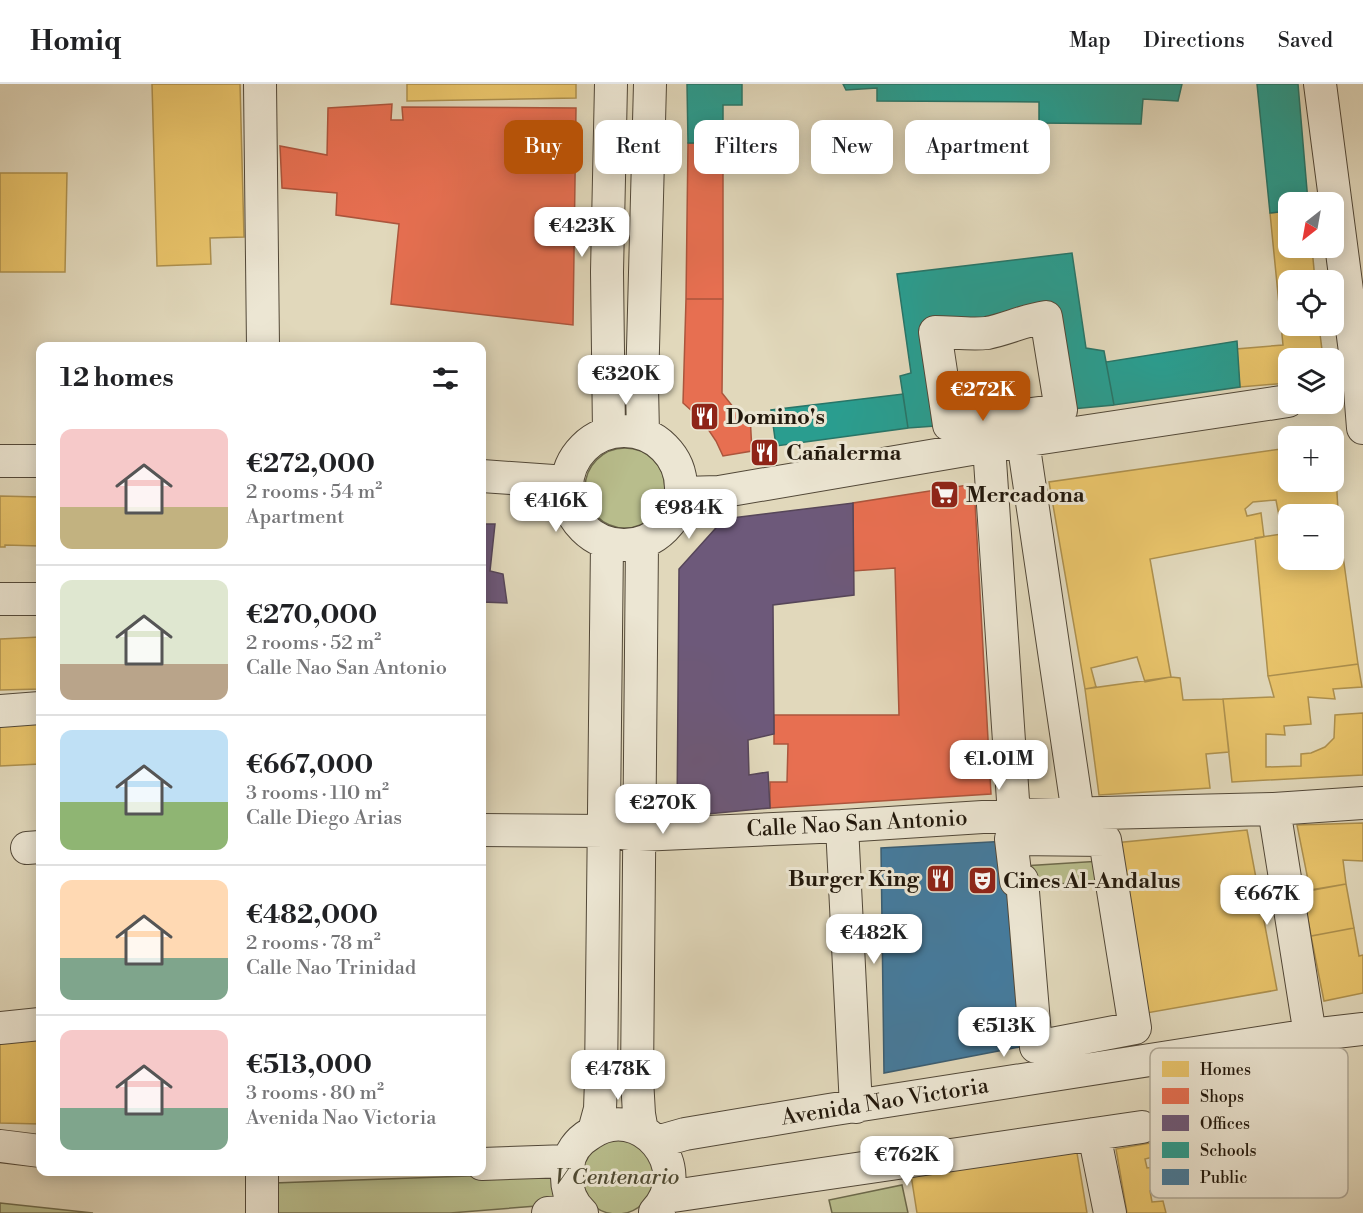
<!DOCTYPE html>
<html lang="en">
<head>
<meta charset="utf-8">
<style>
	:root { --surface:#fff; --page:#f6f6f6; --text:#202124; --muted:#757577; --line:#e0e0e0; --accent:#b45309 }
	body { margin:0; font-family:"Libre Bodoni",serif; background:var(--page); color:var(--text); height:100vh; display:flex; flex-direction:column; font-size:22px; white-space:nowrap }
	* { box-sizing:border-box; margin:0 }
	p { font-size:20px; color:var(--muted) }
	.icon { flex:none; width:33px; height:33px; fill:none; stroke:currentColor; stroke-width:2; stroke-linecap:round; stroke-linejoin:round }
	.map { position:relative; flex:1; overflow:hidden }
	.panel { position:absolute; left:36px; top:258px; width:450px; height:834px; display:flex; flex-direction:column; background:var(--surface); border-radius:12px; box-shadow:0 3px 15px #0003 }
	.panel>* { flex:none }
	.top-card { position:absolute; left:504px; top:36px; width:570px; height:54px; display:flex; gap:12px }
	.needle { width:39px; rotate:211deg }
	.fabs { position:absolute; left:1278px; top:108px; display:grid; gap:12px }
	.fabs a { display:grid; place-items:center; width:66px; height:66px; border-radius:12px; background:var(--surface); box-shadow:0 3px 15px #0003; font-size:30px }
	.price { position:absolute; translate:-50% -51px; padding:0 14px; border-radius:12px; background:#fff; color:#222; font-size:20px; line-height:39px; filter:drop-shadow(0 2px 3px #0008) }
	.price::after { content:''; position:absolute; left:50%; top:36px; width:18px; height:14px; margin-left:-9px; background:inherit; clip-path:polygon(0 0,100% 0,50% 100%) }
	.price.active { background:var(--accent); color:#fff }
	ul { padding:0; list-style:none }
	li { display:flex; align-items:center; gap:18px; height:150px; padding:0 24px }
	li+li { border-top:2px solid var(--line) }
	li span { display:grid; place-items:center; flex:none; width:168px; height:120px; border-radius:12px; color:#555 }
	li>.icon { margin-inline-start:auto }
	span .icon { width:72px; height:72px; fill:#fffc; stroke-width:1 }
	li b { font-size:26px }
	h2 { display:flex; justify-content:space-between; align-items:center; height:72px; padding:0 24px; font-size:26px }
	.tag { padding:0 21px; border-radius:12px; background:var(--surface); box-shadow:0 3px 15px #0003; font-size:21px; line-height:54px }
	.tag.active { background:var(--accent); color:#fff }
	header { display:flex; align-items:center; gap:36px; box-sizing:border-box; height:84px; padding:0 30px; background:var(--surface); border-bottom:2px solid var(--line) }
	header strong { font-size:28px }
	nav { display:flex; gap:33px; margin-inline-start:auto; font-size:21px }
	.map>svg:first-child { display:block }
	.green { fill:#b8bd8c; stroke:#6d6a4c; stroke-width:1.5 }
	.homes { fill:#e9c46a; stroke:#ad904e; stroke-width:1.5 }
	.shops { fill:#e76f51; stroke:#ac553c; stroke-width:1.5 }
	.offices { fill:#6d597a; stroke:#564659; stroke-width:1.5 }
	.schools { fill:#2a9d8f; stroke:#287568; stroke-width:1.5 }
	.public { fill:#457b9d; stroke:#3a5d72; stroke-width:1.5 }
	.lines { fill:none; stroke-linecap:round; stroke-linejoin:round }
	.minor-casing { stroke:#524838; stroke-width:34 }
	.minor { stroke:#ece6d3; stroke-width:32 }
	.labels { text-anchor:middle; dominant-baseline:central; stroke-width:6; stroke-linejoin:round; paint-order:stroke }
	.poi-label { font-size:22px; font-weight:bold; fill:#22180c; stroke:#ece6d3; text-anchor:start }
	.street-label { font-size:22px; fill:#22180c; stroke:#ece6d3 }
	.park-label { font-size:22px; font-style:italic; fill:#4f4a32; stroke:#ece6d3 }
	.key { fill:#ece6d3; stroke:#afa897; stroke-width:1.5 }
	.key-label { font-size:16px; fill:#22180c }
</style>
</head>
<body>
<header>
<strong>Homiq</strong>
<nav><a>Map</a><a>Directions</a><a>Saved</a></nav>
</header>
<div class="map">
<svg width="1363" height="1129" viewBox="0 0 1363 1129">
	<rect width="100%" height="100%" fill="#e1d8bb"/>
	<filter id="stains"><feTurbulence type="fractalNoise" baseFrequency=".00333" numOctaves="4"/><feColorMatrix values="0 0 0 0 .2 0 0 0 0 .09 0 0 0 0 .02 0 0 0 .5 -.17"/></filter>
	<radialGradient id="worn" r=".72"><stop offset=".6" stop-color="#630" stop-opacity="0"/><stop offset="1" stop-color="#630" stop-opacity=".3"/></radialGradient>
	<path class="green" d="M585 404a40 40 0 1 1 80 0a40 40 0 1 1-80 0Z
		M1101,777L1102,797L1025,802L1023,782Z
		M580 1093a37 37 0 1 1 74 0a37 37 0 1 1-74 0Z
		M551,1089L562,1120L450,1129H275L274,1099Z
		M902,1101L908,1129H832L829,1116Z
		M0,1119L93,1129H0Z"/>
	<path class="homes" d="M152,0H240L244,153L210,154L211,180L157,182Z
		M407,0H576V14L407,17Z
		M0,89H67L65,188H0Z
		M1288,127V164H1312L1315,196H1288V242H1319L1323,274H1288V299L1240,303L1236,265L1283,261L1270,129Z
		M1334,358L1339,443L1334,444V430H1288V450L1287,431L1279,432L1276,416L1253,418L1245,425L1247,432L1261,429L1264,453L1150,475L1171,593L1145,598L1137,573L1091,584L1096,603L1085,605L1049,398L1288,364V398H1334Z
		M0,412L40,413V462L5,461V463H0Z
		M1339,443L1358,580L1268,592L1255,454L1288,449V476H1334V444Z
		M40,553V605L0,606V555Z
		M1358,580L1362,603L1333,605L1335,615L1308,613L1311,640L1284,642L1285,651L1266,650V683L1301,682V670L1311,669L1325,663L1334,654L1335,631L1363,629V691L1232,698L1223,615L1274,613L1268,592Z
		M1171,593L1180,594L1183,616L1223,615L1229,668L1206,670L1210,704L1099,711L1085,605Z
		M40,637V680L0,682V638Z
		M1363,739V777L1343,776L1346,800L1310,806L1297,741Z
		M1247,746L1277,906L1141,930L1114,759Z
		M1346,800L1354,844L1311,852L1303,808Z
		M1354,844L1359,872L1363,871V909L1324,917L1311,852Z
		M40,954V1040L0,1039V958Z
		M1150,1059L1153,1073L1145,1075L1147,1084L1155,1083L1162,1106L1150,1107L1152,1118L1163,1117L1166,1129H1127L1116,1065Z
		M1076,1063L1087,1129H917L911,1091Z"/>
	<path class="shops" d="M392,20L391,36H403L402,23L576,24L573,241L391,220L399,140L336,131L337,109L282,104L280,62L327,71L328,24Z
		M688,59H723V215H686Z
		M686,215H723L722,309L741,333L750,331L752,367L723,372L716,357L702,336L683,319Z
		M974,400L991,710L770,724V698H787L788,660H774V631H899L895,484L853,487V419Z"/>
	<path class="offices" d="M853,419L854,511L773,521L774,650L748,656L749,691L768,688L770,724L677,733L679,485L724,435Z
		M482,440H495L490,487L503,490L507,519L482,518Z"/>
	<path class="schools" d="M687,0H742V21H723V59H688Z
		M843,0H1182L1178,17L1143,15L1141,40L1039,39V18L877,17V4L846,6Z
		M1257,0H1298L1308,118H1288V127L1270,129Z
		M1072,169L1086,264L1104,267L1114,321L1061,326L1028,236L935,248L949,341L908,344L900,292L911,289L897,190Z
		M1237,257L1240,303L1114,321L1106,278Z
		M903,310L908,344L776,362L771,326Z"/>
	<path class="public" d="M1008,757L1025,962L884,989L881,764Z"/>
	<g class="lines">
		<defs>
			<path id="minor" d="M260,0L263,262
				M1320,0L1360,306L1363,344
				M1046,233L1061,326L949,341L935,248C952,248 971,251 987,249C1007,245 1025,236 1046,233Z
				M567 404a57 57 0 1 1 114 0a57 57 0 1 1-114 0Z
				M609,349L607,188L611,0
				M643,350L642,302L650,0
				M1023,357L1078,730
				M989,362L1014,731
				M0,377H40
				M482,392L567,398
				M682,409L719,408L989,362L1288,317
				M642,459L637,995L639,1030L642,1047
				M0,515H40
				M0,627L40,624
				M1274,725L1310,951
				M842,742L856,1023
				M482,746L605,747L639,751L842,742L1014,731L1274,725L1363,719
				M1011,755L1105,756L1135,944L1036,963L1022,796L1016,797Z
				M27,764L40,763
				M0,944L40,940
				M594,1047L600,1025L601,996L607,459
				M1094,1050L1110,1129
				M657,1058L685,1050L829,1026L1310,951L1363,945
				M0,1062L40,1067
				M482,1080L568,1077
				M666,1113L1142,1043
				M262,1129V1088
				M548,1129L579,1127
				M582,1129C569,1117 565,1100 568,1083C569,1069 578,1057 590,1050C639,1015 697,1084 655,1128"/>
		</defs>
		<use href="#minor" class="minor-casing"/>
		<use href="#minor" class="minor"/>
	</g>
	<defs>
		<symbol id="restaurant-square" viewBox="-11 -11 22 22"><rect x="-9" y="-9" width="18" height="18" rx="4" fill="#8f2418" stroke="#ece6d3"/><path d="M-5-6h1v4h1v-4h1v4h1v-4h1v5L-1.5 .5V6h-2V.5L-5-1ZM5-6V6H3V1.5H1.5Q1.5-4 5-6Z" fill="#fff"/></symbol>
		<symbol id="supermarket-square" viewBox="-11 -11 22 22"><rect x="-9" y="-9" width="18" height="18" rx="4" fill="#8f2418" stroke="#ece6d3"/><path d="M-6-5.5h2.5l.6 2H6L4.5 2H-2.5L-4.4-4H-6ZM-1.5 3.2a1.3 1.3 0 1 0 .1 0ZM3 3.2a1.3 1.3 0 1 0 .1 0Z" fill="#fff"/></symbol>
		<symbol id="theatre-square" viewBox="-11 -11 22 22"><rect x="-9" y="-9" width="18" height="18" rx="4" fill="#8f2418" stroke="#ece6d3"/><path d="M-5-5.5Q0-4 5-5.5V0Q5 5 0 6Q-5 5-5 0ZM-3.3-2.5H-1v1.5H-3.3ZM1-2.5H3.3v1.5H1ZM-2.8 1Q0 5.5 2.8 1Z" fill="#fff"/></symbol>
	</defs>
	<g fill-rule="evenodd">
		<use href="#restaurant-square" x="688" y="316" width="33" height="33"/>
		<use href="#restaurant-square" x="748" y="352" width="33" height="33"/>
		<use href="#supermarket-square" x="928" y="394" width="33" height="33"/>
		<use href="#restaurant-square" x="924" y="778" width="33" height="33"/>
		<use href="#theatre-square" x="966" y="780" width="33" height="33"/>
	</g>
	<g class="labels">
		<g class="poi-label">
			<text x="726" y="333">Domino's</text>
			<text x="786" y="369">Cañalerma</text>
			<text x="966" y="411">Mercadona</text>
			<text x="919" y="795" text-anchor="end">Burger King</text>
			<text x="1003" y="797">Cines Al-Andalus</text>
		</g>
		<g class="street-label">
			<text transform="translate(857 740) rotate(-3)">Calle Nao San Antonio</text>
			<text transform="translate(885 1018) rotate(-9)">Avenida Nao Victoria</text>
		</g>
		<g class="park-label">
			<text x="617" y="1093">V Centenario</text>
		</g>
	</g>
	<rect x="1150" y="964" width="198" height="150" rx="9" class="key"/>
	<rect x="1162" y="977" width="27" height="16" fill="#e9c46a"/>
	<rect x="1162" y="1004" width="27" height="16" fill="#e76f51"/>
	<rect x="1162" y="1031" width="27" height="16" fill="#6d597a"/>
	<rect x="1162" y="1058" width="27" height="16" fill="#2a9d8f"/>
	<rect x="1162" y="1085" width="27" height="16" fill="#457b9d"/>
	<g class="key-label">
		<text x="1200" y="991">Homes</text>
		<text x="1200" y="1018">Shops</text>
		<text x="1200" y="1045">Offices</text>
		<text x="1200" y="1072">Schools</text>
		<text x="1200" y="1099">Public</text>
	</g>
	<rect width="100%" height="100%" filter="url(#stains)"/>
	<rect width="100%" height="100%" fill="url(#worn)"/>
</svg>
<div class="fabs">
<a><svg class="needle" viewBox="-14 -14 28 28"><path d="M0-13l5 13h-10z" fill="#e53935"/><path d="M0 13l5-13h-10z" fill="#757577"/></svg></a>
<a><svg class="icon" aria-label="locate" viewBox="0 0 24 24"><circle cx="12" cy="12" r="6"/><path d="M12 2v4M12 18v4M2 12h4M18 12h4"/></svg></a>
<a><svg class="icon" aria-label="layers" viewBox="0 0 24 24"><path d="M12 4l9 5-9 5-9-5zM3 14l9 5 9-5"/></svg></a>
<a>+</a>
<a>−</a>
</div>
<b class="price" style="left:582px;top:174px">€423K</b>
<b class="price" style="left:626px;top:322px">€320K</b>
<b class="price active" style="left:983px;top:338px">€272K</b>
<b class="price" style="left:556px;top:449px">€416K</b>
<b class="price" style="left:689px;top:456px">€984K</b>
<b class="price" style="left:999px;top:707px">€1.01M</b>
<b class="price" style="left:663px;top:751px">€270K</b>
<b class="price" style="left:1267px;top:842px">€667K</b>
<b class="price" style="left:874px;top:881px">€482K</b>
<b class="price" style="left:1004px;top:974px">€513K</b>
<b class="price" style="left:618px;top:1017px">€478K</b>
<b class="price" style="left:907px;top:1103px">€762K</b>
<div class="top-card">
<a class="tag active">Buy</a>
<a class="tag">Rent</a>
<a class="tag">Filters</a>
<a class="tag">New</a>
<a class="tag">Apartment</a>
</div>
<section class="panel">
<h2>12 homes<svg class="icon" aria-label="filters" viewBox="0 0 24 24"><path d="M4 7h16M4 17h16"/><circle cx="9" cy="7" r="2"/><circle cx="15" cy="17" r="2"/></svg></h2>
<ul>
<li><span style="background:linear-gradient(#f6c9c9 65%,#c2b280 0)"><svg class="icon" aria-label="home" viewBox="0 0 24 24"><path d="M3 11l9-7 9 7M6 9v11h12V9"/></svg></span><div><b>€272,000</b><p>2 rooms · 54 m²</p><p>Apartment</p></div></li>
<li><span style="background:linear-gradient(#dfe7d0 70%,#b9a48a 0)"><svg class="icon" aria-label="home" viewBox="0 0 24 24"><path d="M3 11l9-7 9 7M6 9v11h12V9"/></svg></span><div><b>€270,000</b><p>2 rooms · 52 m²</p><p>Calle Nao San Antonio</p></div></li>
<li><span style="background:linear-gradient(#bfe0f5 60%,#8fb573 0)"><svg class="icon" aria-label="home" viewBox="0 0 24 24"><path d="M3 11l9-7 9 7M6 9v11h12V9"/></svg></span><div><b>€667,000</b><p>3 rooms · 110 m²</p><p>Calle Diego Arias</p></div></li>
<li><span style="background:linear-gradient(#ffd9b3 65%,#7fa58c 0)"><svg class="icon" aria-label="home" viewBox="0 0 24 24"><path d="M3 11l9-7 9 7M6 9v11h12V9"/></svg></span><div><b>€482,000</b><p>2 rooms · 78 m²</p><p>Calle Nao Trinidad</p></div></li>
<li><span style="background:linear-gradient(#f6c9c9 65%,#7fa58c 0)"><svg class="icon" aria-label="home" viewBox="0 0 24 24"><path d="M3 11l9-7 9 7M6 9v11h12V9"/></svg></span><div><b>€513,000</b><p>3 rooms · 80 m²</p><p>Avenida Nao Victoria</p></div></li>
</ul>
</section>
</div>
</body>
</html>
